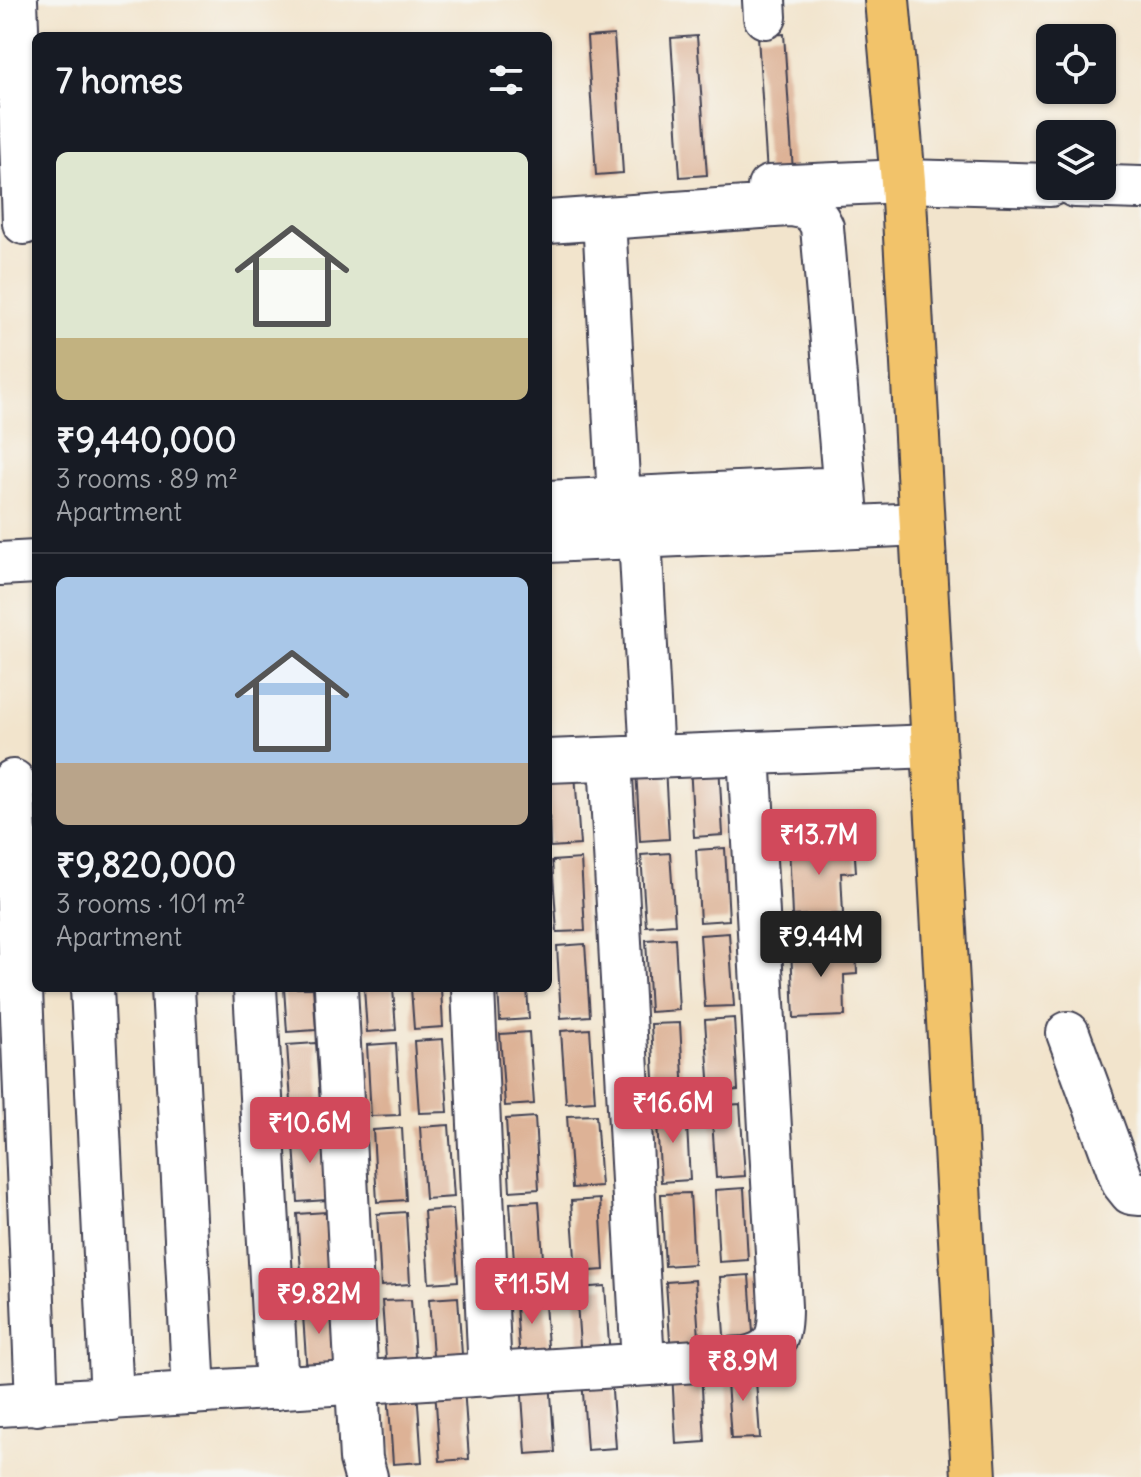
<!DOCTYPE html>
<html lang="en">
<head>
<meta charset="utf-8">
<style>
	:root { --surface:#171b24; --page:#242831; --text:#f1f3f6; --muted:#9ea1a6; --line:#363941; --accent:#d1495b }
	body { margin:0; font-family:Delius,sans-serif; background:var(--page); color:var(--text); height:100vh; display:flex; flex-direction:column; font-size:30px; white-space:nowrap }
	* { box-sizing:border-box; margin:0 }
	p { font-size:26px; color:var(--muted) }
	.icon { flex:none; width:44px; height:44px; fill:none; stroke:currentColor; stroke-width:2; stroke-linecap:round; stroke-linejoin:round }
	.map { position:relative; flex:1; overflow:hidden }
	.drawer { position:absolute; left:32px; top:32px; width:520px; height:960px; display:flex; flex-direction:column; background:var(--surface); border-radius:12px; box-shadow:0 2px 6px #0004 }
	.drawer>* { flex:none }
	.tools { position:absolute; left:1036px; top:24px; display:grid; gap:16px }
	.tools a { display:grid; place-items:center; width:80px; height:80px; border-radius:12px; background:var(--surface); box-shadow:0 2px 6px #0004; font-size:40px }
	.price { position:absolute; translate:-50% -68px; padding:0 18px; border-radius:8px; background:var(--accent); color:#fff; font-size:26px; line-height:52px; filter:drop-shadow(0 2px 4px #0008) }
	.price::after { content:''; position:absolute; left:50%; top:48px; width:24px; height:18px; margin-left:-12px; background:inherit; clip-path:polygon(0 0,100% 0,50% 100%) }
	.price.current { background:#222; color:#fff }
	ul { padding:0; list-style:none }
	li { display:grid; align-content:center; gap:16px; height:424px; padding:0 24px }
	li+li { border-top:2px solid var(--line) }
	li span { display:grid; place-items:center; height:248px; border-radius:12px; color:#555 }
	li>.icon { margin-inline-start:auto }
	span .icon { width:144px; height:144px; fill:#fffc; stroke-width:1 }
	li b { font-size:34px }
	h2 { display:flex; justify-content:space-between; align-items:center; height:96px; padding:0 24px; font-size:34px }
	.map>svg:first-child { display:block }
	.building { fill:#ddb296 }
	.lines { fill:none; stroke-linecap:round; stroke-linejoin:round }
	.minor-casing { stroke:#413f51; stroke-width:46 }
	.highway-casing { stroke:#413f51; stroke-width:48 }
	.minor { stroke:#fff; stroke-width:42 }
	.highway { stroke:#f2c36a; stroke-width:44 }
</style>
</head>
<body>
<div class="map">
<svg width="1141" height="1477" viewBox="0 0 1141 1477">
	<rect width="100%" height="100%" fill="#f6f6f2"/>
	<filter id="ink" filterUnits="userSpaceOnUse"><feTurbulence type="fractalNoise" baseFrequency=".0125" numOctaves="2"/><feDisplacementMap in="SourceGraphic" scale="16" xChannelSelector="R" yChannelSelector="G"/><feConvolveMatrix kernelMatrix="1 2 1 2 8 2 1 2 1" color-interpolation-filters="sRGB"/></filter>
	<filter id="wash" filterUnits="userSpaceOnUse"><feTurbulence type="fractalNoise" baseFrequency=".006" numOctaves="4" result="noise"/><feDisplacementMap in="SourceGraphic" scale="32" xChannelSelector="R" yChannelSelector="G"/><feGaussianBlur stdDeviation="1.8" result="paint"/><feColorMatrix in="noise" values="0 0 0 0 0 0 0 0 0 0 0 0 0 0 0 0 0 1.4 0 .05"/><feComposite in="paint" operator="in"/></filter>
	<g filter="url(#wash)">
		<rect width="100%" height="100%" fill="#f2e4cc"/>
		<g id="blocks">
			<path class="building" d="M784,34L793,172L767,174L758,36Z
				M614,35L623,173L596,175L587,37Z
				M697,36L707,175L680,177L671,38Z
				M719,763L723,835L694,837L690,764Z
				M665,767L669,839L640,841L636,769Z
				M575,773L580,845L550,847L548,775Z
				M854,842L856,872L841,873L843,914L792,916L789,845Z
				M725,848L729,920L700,922L696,850Z
				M670,853L675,924L646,926L641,855Z
				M581,859L585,931L557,932L552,861Z
				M729,933L734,1006L705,1007L700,935Z
				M675,938L679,1010L650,1012L646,940Z
				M585,944L590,1016L561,1018L557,946Z
				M856,944L857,974L844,975L845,1016L794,1018L791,947Z
				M284,988H313L316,1030L287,1032Z
				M364,988H393L396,1030L367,1032Z
				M411,988H441L443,1027L414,1029Z
				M498,988H527L529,1019L500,1021Z
				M734,1018L738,1090L710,1092L705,1020Z
				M680,1023L684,1095L655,1096L651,1024Z
				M590,1029L595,1101L566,1103L561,1031Z
				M529,1032L534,1104L505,1106L500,1034Z
				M443,1039L448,1112L419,1113L414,1041Z
				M316,1043L321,1115L292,1116L287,1045Z
				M396,1043L400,1115L371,1116L367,1045Z
				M740,1104L745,1176L716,1178L711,1106Z
				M686,1108L690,1180L661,1182L656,1110Z
				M596,1115L601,1186L572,1188L567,1116Z
				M535,1117L539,1189L510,1191L506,1119Z
				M449,1125L454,1197L425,1199L420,1127Z
				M322,1128L327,1200L298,1202L293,1130Z
				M402,1128L406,1200L377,1202L373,1130Z
				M744,1188L748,1260L719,1262L715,1190Z
				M690,1193L694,1264L665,1266L661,1194Z
				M600,1199L604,1270L576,1272L571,1201Z
				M539,1201L544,1273L515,1275L510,1203Z
				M453,1209L458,1281L429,1283L424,1211Z
				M326,1212L331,1284L302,1286L297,1214Z
				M406,1212L410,1284L381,1286L377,1214Z
				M749,1275L754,1347L725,1349L720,1277Z
				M695,1280L700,1352L671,1354L666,1282Z
				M605,1286L610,1358L581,1360L576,1288Z
				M544,1289L549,1361L520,1362L515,1291Z
				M458,1297L463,1369L434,1370L429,1299Z
				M332,1300L336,1371L307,1373L302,1301Z
				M411,1300L416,1371L387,1373L382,1301Z
				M755,1366L760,1438L731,1439L726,1368Z
				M701,1370L705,1442L676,1444L672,1372Z
				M611,1377L616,1448L587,1450L582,1378Z
				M550,1380L555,1452L526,1454L521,1381Z
				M464,1387L469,1459L440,1461L435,1389Z
				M417,1390L422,1462L393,1464L388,1392Z"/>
		</g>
	</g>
	<g filter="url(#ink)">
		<use href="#blocks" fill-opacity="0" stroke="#413f51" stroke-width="2"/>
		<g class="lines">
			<defs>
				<path id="minor" d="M16,0L24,223
					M764,0L765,17
					M1075,186L1141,188
					M769,187L903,181L1050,185
					M604,218L619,499
					M548,222L789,205C807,207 815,210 822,227L848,527
					M548,502L844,488
					M640,537L652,757
					M548,541L921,524
					M0,564L36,562
					M610,759L643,1364
					M548,761L933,746
					M13,781L37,1404
					M92,988L112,1399
					M173,988L194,1393
					M255,988L277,1388
					M336,988L361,1459L366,1477
					M473,988L490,1375
					M1068,1033L1123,1183L1131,1193L1141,1194
					M0,1405L745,1358C776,1352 780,1336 780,1307L749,753"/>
				<path id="highway" d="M887,0L903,181L974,1477"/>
			</defs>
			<use href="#minor" class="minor-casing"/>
			<use href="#highway" class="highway-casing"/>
			<use href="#minor" class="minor"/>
			<use href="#highway" class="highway"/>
		</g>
	</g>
</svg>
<div class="tools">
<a><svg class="icon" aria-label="locate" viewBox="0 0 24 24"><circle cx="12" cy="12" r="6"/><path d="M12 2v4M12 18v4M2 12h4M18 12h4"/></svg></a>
<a><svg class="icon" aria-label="layers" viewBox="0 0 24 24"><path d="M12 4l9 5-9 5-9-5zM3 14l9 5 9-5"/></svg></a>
</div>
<b class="price" style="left:819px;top:877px">₹13.7M</b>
<b class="price current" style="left:821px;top:979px">₹9.44M</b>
<b class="price" style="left:673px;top:1145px">₹16.6M</b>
<b class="price" style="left:310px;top:1165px">₹10.6M</b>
<b class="price" style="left:532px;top:1326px">₹11.5M</b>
<b class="price" style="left:319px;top:1336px">₹9.82M</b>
<b class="price" style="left:743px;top:1403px">₹8.9M</b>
<section class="drawer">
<h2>7 homes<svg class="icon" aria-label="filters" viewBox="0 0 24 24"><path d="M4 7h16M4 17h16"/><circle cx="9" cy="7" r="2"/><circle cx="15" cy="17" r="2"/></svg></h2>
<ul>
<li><span style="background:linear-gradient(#dfe7d0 75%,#c2b280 0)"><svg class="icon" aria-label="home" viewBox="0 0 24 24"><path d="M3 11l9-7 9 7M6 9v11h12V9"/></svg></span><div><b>₹9,440,000</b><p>3 rooms · 89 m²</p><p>Apartment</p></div></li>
<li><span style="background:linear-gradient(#a9c7e8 75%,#b9a48a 0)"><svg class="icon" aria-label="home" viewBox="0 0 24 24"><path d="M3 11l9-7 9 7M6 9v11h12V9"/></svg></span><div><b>₹9,820,000</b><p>3 rooms · 101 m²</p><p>Apartment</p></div></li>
</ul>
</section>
</div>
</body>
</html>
